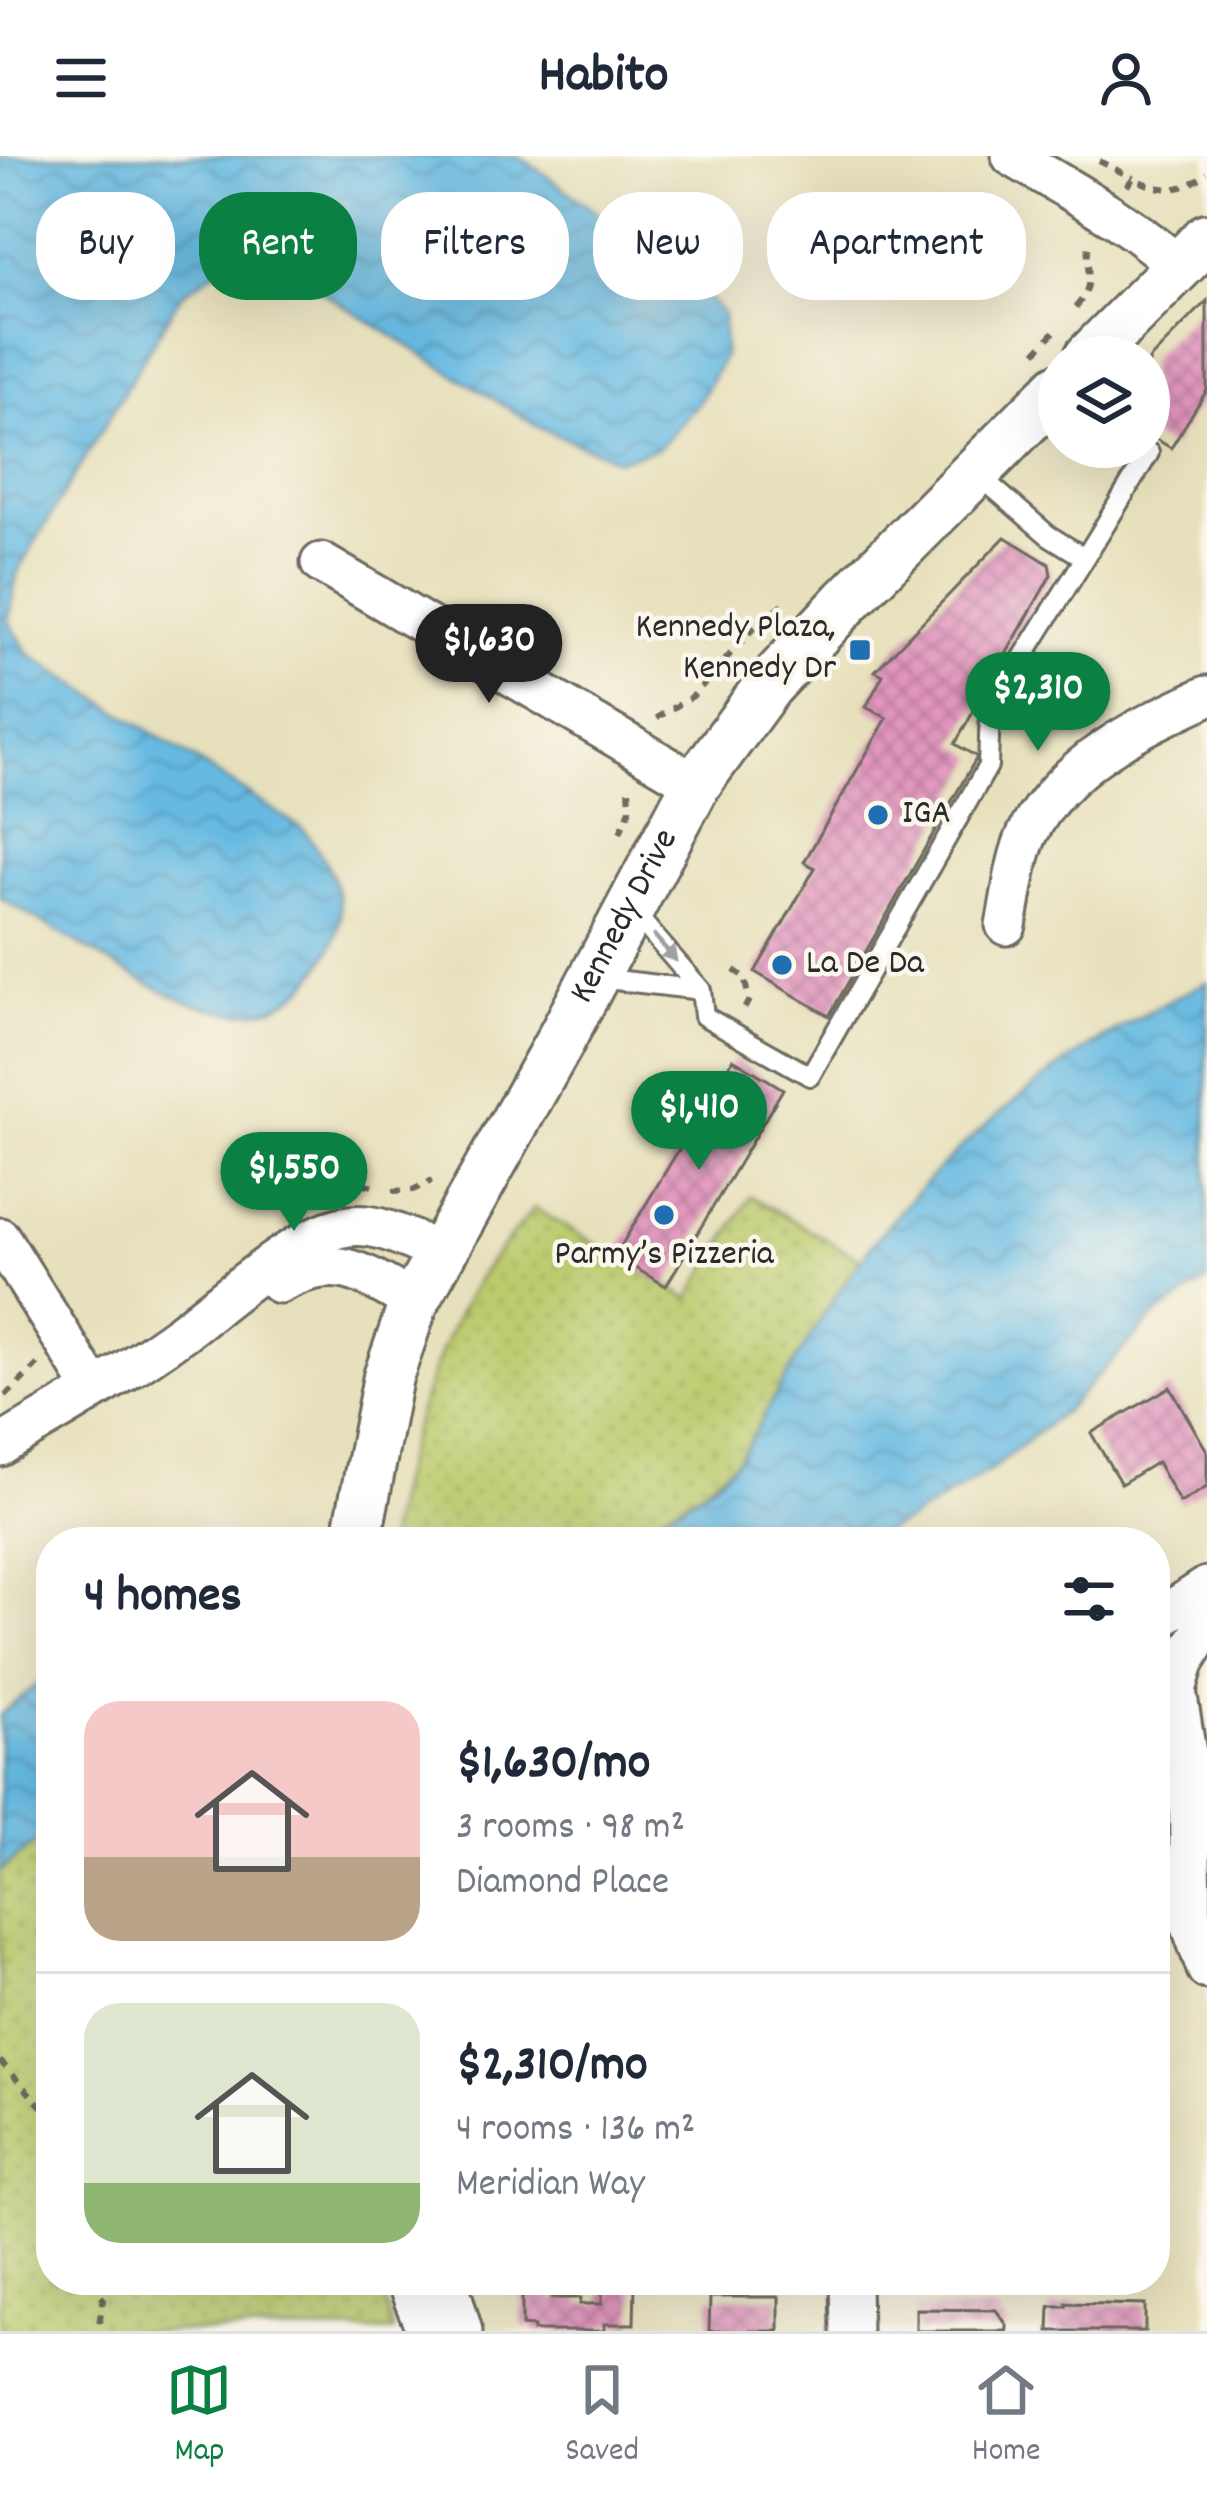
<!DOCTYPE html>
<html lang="en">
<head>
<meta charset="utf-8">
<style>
	:root { --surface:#fff; --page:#f6f6f7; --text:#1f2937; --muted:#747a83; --line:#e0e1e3; --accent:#0b8043 }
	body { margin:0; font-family:Dekko,sans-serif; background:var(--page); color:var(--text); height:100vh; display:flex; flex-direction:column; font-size:45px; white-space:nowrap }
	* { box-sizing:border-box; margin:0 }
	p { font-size:39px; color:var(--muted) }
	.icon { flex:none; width:66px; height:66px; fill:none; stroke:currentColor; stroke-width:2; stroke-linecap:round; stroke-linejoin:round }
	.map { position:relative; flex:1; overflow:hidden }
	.details { position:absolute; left:36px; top:1371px; width:1134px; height:768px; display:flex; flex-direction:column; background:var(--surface); border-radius:48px; box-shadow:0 12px 48px #0002 }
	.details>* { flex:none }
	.guide { position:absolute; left:36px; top:36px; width:1137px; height:108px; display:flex; gap:24px }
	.fabs { position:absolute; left:1038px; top:180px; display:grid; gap:24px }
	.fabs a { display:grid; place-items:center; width:132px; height:132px; border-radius:50%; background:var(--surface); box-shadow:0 12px 48px #0002; font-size:60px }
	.price { position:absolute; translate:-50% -102px; padding:0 27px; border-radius:42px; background:var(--accent); color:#fff; font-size:39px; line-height:78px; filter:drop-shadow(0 3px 6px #0008) }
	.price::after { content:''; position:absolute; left:50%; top:72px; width:36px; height:27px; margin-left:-18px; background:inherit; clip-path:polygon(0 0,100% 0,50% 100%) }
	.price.selected { background:#222; color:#fff }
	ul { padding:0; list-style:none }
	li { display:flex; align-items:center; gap:36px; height:300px; padding:0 48px }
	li+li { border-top:3px solid var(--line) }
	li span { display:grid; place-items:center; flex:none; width:336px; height:240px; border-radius:36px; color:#555 }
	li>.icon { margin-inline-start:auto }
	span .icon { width:144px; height:144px; fill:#fffc; stroke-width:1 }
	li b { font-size:51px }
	h2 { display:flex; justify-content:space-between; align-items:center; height:144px; padding:0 48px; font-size:51px }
	.chip { padding:0 42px; border-radius:48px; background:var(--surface); box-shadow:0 12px 48px #0002; font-size:42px; line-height:108px }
	.chip.selected { background:var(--accent); color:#fff }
	header { display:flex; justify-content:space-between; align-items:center; height:156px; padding:0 48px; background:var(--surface); font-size:54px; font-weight:800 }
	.menu { display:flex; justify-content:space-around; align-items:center; height:168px; border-top:3px solid var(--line); background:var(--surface); font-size:33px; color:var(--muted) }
	.menu a { display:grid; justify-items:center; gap:6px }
	.menu .selected { color:var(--accent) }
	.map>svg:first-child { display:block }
	.park { fill:url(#park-dots); stroke:#737b4c; stroke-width:3 }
	.water { fill:url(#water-waves); stroke:#487286; stroke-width:3 }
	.building { fill:url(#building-cross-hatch) }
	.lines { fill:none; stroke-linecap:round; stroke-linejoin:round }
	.service-casing { stroke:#6d6a5e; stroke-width:24 }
	.minor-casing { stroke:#6d6a5e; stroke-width:45 }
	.tertiary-casing { stroke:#6d6a5e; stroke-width:54 }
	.path { stroke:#6d6a5e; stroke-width:6; stroke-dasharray:9 9; stroke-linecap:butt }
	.service { stroke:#fff; stroke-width:18 }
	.minor { stroke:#fff; stroke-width:39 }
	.tertiary { stroke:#fff; stroke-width:48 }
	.oneway { fill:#a0a0a0 }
	.poi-dot { fill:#1f6fb2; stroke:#fbf7ec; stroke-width:4.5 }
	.labels { text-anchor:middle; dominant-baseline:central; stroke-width:9; stroke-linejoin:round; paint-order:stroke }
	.poi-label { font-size:36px; fill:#2b2b2b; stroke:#fbf7ec; text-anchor:start }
	.street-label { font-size:36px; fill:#2b2b2b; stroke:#fbf7ec }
</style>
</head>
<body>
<header><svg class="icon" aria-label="menu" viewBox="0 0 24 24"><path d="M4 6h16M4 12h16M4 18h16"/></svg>Habito<svg class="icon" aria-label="person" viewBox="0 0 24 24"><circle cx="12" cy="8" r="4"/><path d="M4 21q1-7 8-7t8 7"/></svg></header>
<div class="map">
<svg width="1207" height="2175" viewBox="0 0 1207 2175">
	<defs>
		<pattern id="park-dots" width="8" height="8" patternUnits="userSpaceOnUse" patternTransform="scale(3)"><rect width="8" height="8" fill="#bbcb6d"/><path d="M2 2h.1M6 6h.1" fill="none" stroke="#a1ae5f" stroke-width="1.8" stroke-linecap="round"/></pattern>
		<pattern id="water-waves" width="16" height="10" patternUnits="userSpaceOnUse" patternTransform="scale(3)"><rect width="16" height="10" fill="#66bae2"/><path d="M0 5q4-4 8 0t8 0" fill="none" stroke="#5497b7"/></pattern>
		<pattern id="building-cross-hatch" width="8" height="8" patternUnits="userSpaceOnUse" patternTransform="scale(3)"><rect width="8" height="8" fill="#e296be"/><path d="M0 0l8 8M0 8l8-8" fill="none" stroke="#b77b9b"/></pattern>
	</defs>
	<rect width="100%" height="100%" fill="#fbf7ec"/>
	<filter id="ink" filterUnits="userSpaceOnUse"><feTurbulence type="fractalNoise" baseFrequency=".00833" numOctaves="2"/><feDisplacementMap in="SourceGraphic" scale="24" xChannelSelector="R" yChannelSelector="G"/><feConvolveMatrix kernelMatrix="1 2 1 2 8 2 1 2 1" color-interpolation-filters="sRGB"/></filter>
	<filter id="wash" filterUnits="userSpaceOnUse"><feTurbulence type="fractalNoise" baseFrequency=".004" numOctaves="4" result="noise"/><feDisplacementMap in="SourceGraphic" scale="48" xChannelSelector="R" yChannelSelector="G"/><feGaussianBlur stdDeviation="2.7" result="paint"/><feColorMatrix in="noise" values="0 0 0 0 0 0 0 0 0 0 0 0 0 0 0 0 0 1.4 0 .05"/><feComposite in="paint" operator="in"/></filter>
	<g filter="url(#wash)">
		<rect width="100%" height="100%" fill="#e7e0bc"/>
		<path class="park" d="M751,1040L861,1104L737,1304L701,1334L619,1386H388C399,1308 432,1201 472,1133C488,1104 514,1078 534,1052L689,1143Z
			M51,1674V2124H378L393,2175H0V1715Z"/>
		<path class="water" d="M0,0H519L697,129L723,159L724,200L698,248L659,292L618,304L542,273L274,106L222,110L181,139L17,417L9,466L30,499L303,673C330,708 353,747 332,791C278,901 183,849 104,803C69,782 35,762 0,742Z
			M1207,826V1125L1154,1161L1064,1255L994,1312L909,1364L862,1386H619C657,1361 711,1338 739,1301C753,1282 764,1258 776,1238C809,1183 841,1126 882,1076C971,967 1081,886 1207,826Z
			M51,1517V1674L0,1715V1559Z"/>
		<g id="blocks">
			<path class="building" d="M1207,145V234L1171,292L1149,279V204Z
				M1005,381L1049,408L1051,419L955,588L977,601L829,860L755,816L815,712L804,706L887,562L866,551L883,519L875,515Z
				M733,903L783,933L666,1130L615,1100Z
				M1170,1231L1207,1295V1331L1180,1347L1157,1306L1121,1328L1091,1277Z
				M528,2124H551V2142H581L580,2148H602V2127H635L634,2168H604V2175H533L534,2171L522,2170V2138L528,2139Z
				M710,2141H779V2175H709Z
				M1066,2147L1145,2149V2175H1049L1050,2150H1066Z
				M916,2153L996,2154L1007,2169V2175H916Z"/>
		</g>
	</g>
	<g filter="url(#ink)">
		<use href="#blocks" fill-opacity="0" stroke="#6d6a5e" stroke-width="3"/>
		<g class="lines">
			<defs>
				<path id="service" d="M1085,402L1149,297
					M631,753L701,834L704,860L810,920L988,610L990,554L1085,402L1048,379L976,317
					M598,822L701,834"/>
				<path id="minor" d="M1012,0C1069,34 1129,65 1178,110
					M321,407L696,628
					M1006,769C1012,741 1015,705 1027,679C1062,607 1139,571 1207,540
					M0,1082L94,1233
					M279,1127C338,1096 360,1116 414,1146
					M0,1290C61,1253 124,1219 181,1177C223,1146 292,1082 343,1071C376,1064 410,1084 440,1097
					M1155,1465L1207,1431
					M1207,1468L1184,1507L1176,1534L1189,1616L1191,1768L1207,1813
					M447,2124L462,2175
					M850,2124L851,2175"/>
				<g id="tertiary">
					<path d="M1089,201L1207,82"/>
					<path id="s1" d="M356,1386L388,1221L414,1146L559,887L696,628L768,530L847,445L1059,232"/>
					<path d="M411,2124L432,2175"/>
				</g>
			</defs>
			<use href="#service" class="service-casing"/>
			<use href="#minor" class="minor-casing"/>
			<use href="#tertiary" class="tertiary-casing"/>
			<path class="path" d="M1099,5L1133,22
				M1127,30L1133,22C1159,36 1184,38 1207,16
				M1076,151C1099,124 1082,114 1090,86
				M1036,196L1055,175
				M657,562L693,540L750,476L789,443
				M620,677L630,653L629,632
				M734,814L744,821L749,844L743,855
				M346,1031L361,1027L380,1032
				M393,1035L413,1034L432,1025
				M6,1240L39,1207
				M0,1905L42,1951L51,1976
				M42,1951L51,1936
				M93,2124L103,2143L98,2175"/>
			<use href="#service" class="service"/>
			<use href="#minor" class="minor"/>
			<use href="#tertiary" class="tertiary"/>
		</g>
		<defs><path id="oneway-solid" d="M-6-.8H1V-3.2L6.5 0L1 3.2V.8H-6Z" transform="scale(3)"/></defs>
		<use class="oneway" href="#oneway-solid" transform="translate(665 792) rotate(49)"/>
	</g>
	<g class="poi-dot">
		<rect x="848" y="482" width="24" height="24" rx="6"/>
		<circle cx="878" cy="659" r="12"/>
		<circle cx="782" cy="809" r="12"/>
		<circle cx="664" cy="1059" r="12"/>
	</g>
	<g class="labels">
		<g class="poi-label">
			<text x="836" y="473" text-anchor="end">Kennedy Plaza,<tspan x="836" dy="41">Kennedy Dr</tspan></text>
			<text x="902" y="659">IGA</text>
			<text x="806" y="809">La De Da</text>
			<text x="664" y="1100" text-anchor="middle">Parmy’s Pizzeria</text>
		</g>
		<g class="street-label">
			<text stroke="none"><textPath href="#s1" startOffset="687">Kennedy Drive</textPath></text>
		</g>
	</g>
</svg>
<div class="fabs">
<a><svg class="icon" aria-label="layers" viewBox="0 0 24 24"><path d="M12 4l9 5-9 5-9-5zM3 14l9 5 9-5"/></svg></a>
</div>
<b class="price selected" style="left:489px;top:550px">$1,630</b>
<b class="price" style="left:1038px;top:598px">$2,310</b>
<b class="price" style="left:699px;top:1017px">$1,410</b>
<b class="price" style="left:294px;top:1078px">$1,550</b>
<div class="guide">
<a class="chip">Buy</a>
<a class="chip selected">Rent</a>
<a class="chip">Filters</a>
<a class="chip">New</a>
<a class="chip">Apartment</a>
</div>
<section class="details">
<h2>4 homes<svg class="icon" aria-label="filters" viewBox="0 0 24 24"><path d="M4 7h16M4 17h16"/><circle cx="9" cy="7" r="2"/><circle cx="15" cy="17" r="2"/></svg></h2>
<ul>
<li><span style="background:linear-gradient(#f6c9c9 65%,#b9a48a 0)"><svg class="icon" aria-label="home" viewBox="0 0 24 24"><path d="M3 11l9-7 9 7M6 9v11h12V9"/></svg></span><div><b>$1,630/mo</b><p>3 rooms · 98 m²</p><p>Diamond Place</p></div></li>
<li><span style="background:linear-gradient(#dfe7d0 75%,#8fb573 0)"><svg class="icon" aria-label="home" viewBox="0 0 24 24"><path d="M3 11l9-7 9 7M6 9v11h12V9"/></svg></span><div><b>$2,310/mo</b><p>4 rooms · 136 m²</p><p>Meridian Way</p></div></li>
</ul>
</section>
</div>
<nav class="menu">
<a class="selected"><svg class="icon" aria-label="map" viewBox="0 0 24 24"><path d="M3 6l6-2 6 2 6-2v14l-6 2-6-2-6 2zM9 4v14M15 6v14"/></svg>Map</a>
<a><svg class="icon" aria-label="saved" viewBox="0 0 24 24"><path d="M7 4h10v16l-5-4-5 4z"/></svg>Saved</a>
<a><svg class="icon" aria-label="home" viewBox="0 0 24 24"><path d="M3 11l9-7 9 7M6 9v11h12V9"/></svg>Home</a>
</nav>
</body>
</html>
